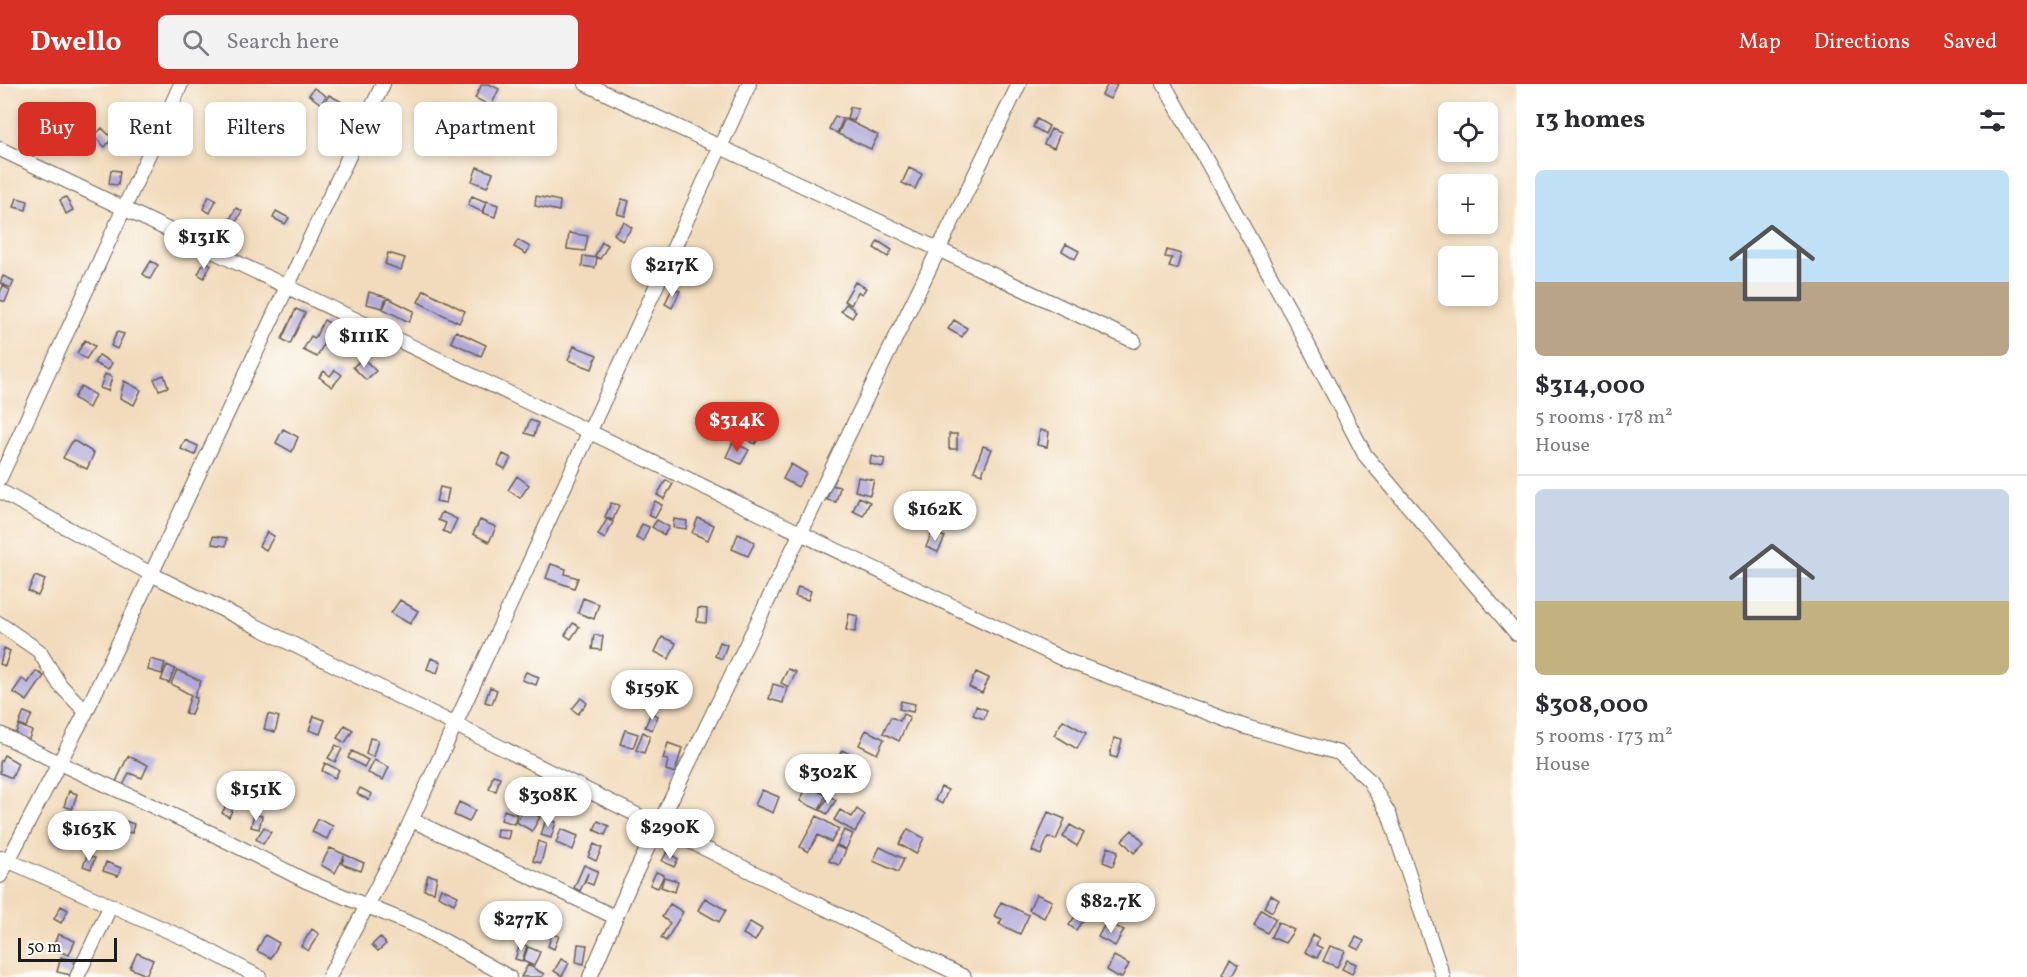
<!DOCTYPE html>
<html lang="en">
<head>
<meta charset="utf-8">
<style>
	:root { --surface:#fff; --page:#f2f2f3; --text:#2b2b33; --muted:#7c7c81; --line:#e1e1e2; --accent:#d93025 }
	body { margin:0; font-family:Vollkorn,serif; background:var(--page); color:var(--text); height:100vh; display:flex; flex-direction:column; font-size:22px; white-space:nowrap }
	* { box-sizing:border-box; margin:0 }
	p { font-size:20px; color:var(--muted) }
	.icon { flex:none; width:33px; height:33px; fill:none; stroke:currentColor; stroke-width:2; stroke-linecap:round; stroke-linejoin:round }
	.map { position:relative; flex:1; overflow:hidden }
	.panel { display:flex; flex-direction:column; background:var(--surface); width:510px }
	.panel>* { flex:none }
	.top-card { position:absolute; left:18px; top:18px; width:570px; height:54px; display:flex; gap:12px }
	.controls { position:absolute; left:1438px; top:18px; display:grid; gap:12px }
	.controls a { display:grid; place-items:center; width:60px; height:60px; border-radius:9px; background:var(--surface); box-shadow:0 3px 9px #0003; font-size:30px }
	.scale { position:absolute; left:18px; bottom:15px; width:99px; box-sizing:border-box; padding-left:6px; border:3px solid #1c1c1c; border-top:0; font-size:16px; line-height:21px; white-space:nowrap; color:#1c1c1c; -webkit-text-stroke:4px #fdfcf7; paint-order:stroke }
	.price { position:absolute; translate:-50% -51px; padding:0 14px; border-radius:21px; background:#fff; color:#222; font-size:20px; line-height:39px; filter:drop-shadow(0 2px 3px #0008) }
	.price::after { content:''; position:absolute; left:50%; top:36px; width:18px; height:14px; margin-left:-9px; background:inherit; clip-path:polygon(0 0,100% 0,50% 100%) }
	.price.active { background:var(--accent); color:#fff }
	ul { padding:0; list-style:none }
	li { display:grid; align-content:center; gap:12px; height:318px; padding:0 18px }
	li+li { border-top:2px solid var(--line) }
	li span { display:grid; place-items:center; height:186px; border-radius:9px; color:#555 }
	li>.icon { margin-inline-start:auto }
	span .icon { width:108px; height:108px; fill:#fffc; stroke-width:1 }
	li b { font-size:26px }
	h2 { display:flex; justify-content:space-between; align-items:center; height:72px; padding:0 18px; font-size:26px }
	.pill { padding:0 21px; border-radius:9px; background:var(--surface); box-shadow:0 3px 9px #0003; font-size:21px; line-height:54px }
	.pill.active { background:var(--accent); color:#fff }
	header { display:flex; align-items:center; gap:36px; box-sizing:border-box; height:84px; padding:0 30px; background:var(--accent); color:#fff }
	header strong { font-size:28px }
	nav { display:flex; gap:33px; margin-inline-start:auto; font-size:21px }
	.search { width:420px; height:54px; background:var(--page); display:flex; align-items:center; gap:15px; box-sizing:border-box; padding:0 21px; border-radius:9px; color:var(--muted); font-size:22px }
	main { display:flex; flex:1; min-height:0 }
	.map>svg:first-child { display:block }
	.building { fill:#b0a8d9 }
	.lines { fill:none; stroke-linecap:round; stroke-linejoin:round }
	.street-casing { stroke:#675f54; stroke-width:16 }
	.street { stroke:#fff; stroke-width:14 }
</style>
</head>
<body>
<header>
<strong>Dwello</strong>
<div class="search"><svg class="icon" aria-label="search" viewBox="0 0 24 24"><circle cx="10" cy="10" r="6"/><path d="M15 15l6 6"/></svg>Search here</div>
<nav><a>Map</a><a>Directions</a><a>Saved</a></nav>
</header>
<main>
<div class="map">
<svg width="1517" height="893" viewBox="0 0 1517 893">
	<rect width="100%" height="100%" fill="#fdfcf7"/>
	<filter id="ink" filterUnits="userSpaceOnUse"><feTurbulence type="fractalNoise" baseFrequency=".0167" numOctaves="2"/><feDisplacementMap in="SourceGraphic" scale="12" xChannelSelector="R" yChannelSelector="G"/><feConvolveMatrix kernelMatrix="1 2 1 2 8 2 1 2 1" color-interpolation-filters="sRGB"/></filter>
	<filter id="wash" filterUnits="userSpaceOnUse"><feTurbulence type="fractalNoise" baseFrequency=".008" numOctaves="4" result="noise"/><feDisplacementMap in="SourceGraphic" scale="24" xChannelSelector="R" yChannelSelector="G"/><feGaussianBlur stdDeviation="1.35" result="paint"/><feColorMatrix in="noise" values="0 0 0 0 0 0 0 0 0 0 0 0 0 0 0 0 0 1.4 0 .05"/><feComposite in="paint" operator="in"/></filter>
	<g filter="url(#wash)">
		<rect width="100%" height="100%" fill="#f2dbbc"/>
		<g id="blocks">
			<path class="building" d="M482,0H489L499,5L491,22L475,14Z
				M1108,0L1117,1L1110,15L1102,11Z
				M314,4L326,12L321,20L309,11Z
				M329,11L344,19L340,27L325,18Z
				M59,20L67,22L64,35L56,33Z
				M850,23L858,25L854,37L847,35Z
				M286,25L291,29L283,41L278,36Z
				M835,32L843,35L837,49L829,45Z
				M79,33L93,43L87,51L73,41Z
				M845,35L878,51L871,65L838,50Z
				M1037,35L1049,42L1045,50L1033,43Z
				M102,44L112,54L105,63L94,52Z
				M1051,45L1060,49L1054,64L1044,60Z
				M243,47L251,50L244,67L237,64Z
				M477,83L493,89L487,103L472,97Z
				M909,84L922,90L915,105L902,99Z
				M111,86L120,87L118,101L109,100Z
				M209,112L216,116L210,129L203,125Z
				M472,112L486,118L482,128L468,121Z
				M536,112L560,117L559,127L535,122Z
				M66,113L73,126L66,130L60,116Z
				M17,114L28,117L26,126L14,123Z
				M622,115L629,117L625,132L617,130Z
				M487,117L498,121L495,133L483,129Z
				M236,124L242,127L234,142L228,139Z
				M276,127L289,134L285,140L273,134Z
				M624,138L632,144L622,157L614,150Z
				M569,149L588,152L585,167L567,165Z
				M518,156L530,163L526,170L514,163Z
				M878,157L892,166L888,173L874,164Z
				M602,158L608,161L600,175L595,172Z
				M1066,160L1079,167L1075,175L1062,167Z
				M1167,166L1181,170L1177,185L1169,183L1172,174L1165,173Z
				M388,169L405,174L401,186L385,180Z
				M583,172L597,174L595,184L582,182Z
				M151,177L158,181L150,195L143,190Z
				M205,177L211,181L204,194L198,190Z
				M3,192L14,197L11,204L0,199Z
				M855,198L866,204L862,210L858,208L851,221L844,217Z
				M3,202L10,206L5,218L0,216V209Z
				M672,204L680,207L672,224L665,220Z
				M424,206L465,227L459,239L418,218Z
				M369,208L386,213L383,224L366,220Z
				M388,214L414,227L409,238L383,225Z
				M846,220L856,227L852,234L841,227Z
				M296,225L305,229L290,260L282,255Z
				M324,236L333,241L317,273L303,266L311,252L315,254Z
				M954,236L967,244L962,253L948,245Z
				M456,247L486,261L481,272L451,258Z
				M117,248L124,250L117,265L111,262Z
				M85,256L95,262L86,275L77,269Z
				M574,262L597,271L592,285L568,276Z
				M99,271L112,279L108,286L94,279Z
				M363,274L376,287L366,296L353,283Z
				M335,286L342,291L332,303L319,293L324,287L330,292Z
				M105,290L112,293L108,307L100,304Z
				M164,291L168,303L159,306L154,295Z
				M124,297L141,306L134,321L120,314Z
				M81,302L95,311L89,324L74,314Z
				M753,322L761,323L758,337L750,335Z
				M530,336L538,339L534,352L525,349Z
				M746,337L763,346L755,360L739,351Z
				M283,345L298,353L292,368L276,359Z
				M1040,346L1049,348L1047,363L1037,361Z
				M949,350H957V365H949Z
				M73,356L94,369L87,385L63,374Z
				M185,356L198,362L195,371L181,365Z
				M733,358L749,366L741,380L726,373Z
				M983,362L992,365L982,390L974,387Z
				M503,370L511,374L505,385L498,381Z
				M871,372L885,375L883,383L870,380Z
				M791,380L806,389L798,403L783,395Z
				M517,392L529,401L520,414L508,406Z
				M858,393L874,396L870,411L855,407Z
				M666,396L673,400L664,415L657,411Z
				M831,401L840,403L836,418L827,416Z
				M440,403L449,405L446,419L436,417Z
				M859,413L870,418L863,432L853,427Z
				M655,417L662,421L655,434L648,431Z
				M611,419L619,421L613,436L605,433Z
				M442,428L457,435L450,450L443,447L446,439L438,436Z
				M698,434L714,441L708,456L692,449Z
				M607,435L613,438L605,455L598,451Z
				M674,435L687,437L686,445L673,443Z
				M480,436L496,443L489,458L473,450Z
				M657,436L669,443L664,451L652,443Z
				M642,440L649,443L643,457L636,454Z
				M267,448L274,452L266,466L259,462Z
				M932,448L945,453L938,468L926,463Z
				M738,450L755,458L748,472L732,465Z
				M213,452L227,454L226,462L212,460Z
				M551,480L566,485L565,490L578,494L574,504L546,494Z
				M35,492L45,496L38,512L28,507Z
				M798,503L811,507L808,516L795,512Z
				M583,514L599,520L594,535L578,529Z
				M400,516L418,527L410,540L391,529Z
				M698,524L707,525L706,539L697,538Z
				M849,530L858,532L855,548L846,546Z
				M573,539L579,543L571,555L565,551Z
				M594,551L603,552L601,566L592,565Z
				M662,553L676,559L669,575L655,568Z
				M720,558L727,561L722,575L715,572Z
				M4,564L10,567L5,582L0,580Z
				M431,574L441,578L437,589L427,585Z
				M150,575L165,579L162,590L148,586Z
				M167,581L175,585L169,599L161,596Z
				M788,585L796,588L789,603L781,599Z
				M177,586L201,597L194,613L197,614L191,631L185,629L191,611L171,600Z
				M36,587L44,592L27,617L13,608L22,595L28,599Z
				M526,588L539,593L536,601L522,596Z
				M976,588L989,594L982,609L969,603Z
				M773,600L787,604L783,619L769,615Z
				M490,603L497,606L492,620L485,618Z
				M581,614L587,619L578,630L572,625Z
				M901,617L915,620L913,628L899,625Z
				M976,622L987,626L984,635L973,631Z
				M24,628L32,631L26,643L19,640Z
				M651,629L658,632L652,646L645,643Z
				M268,630L279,633L275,648L264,645Z
				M903,630L910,633L899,657L883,649L891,633L900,637Z
				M314,632L325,636L320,650L309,646Z
				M1063,636L1086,649L1077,665L1054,651Z
				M19,641L32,647L26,662L13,656Z
				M345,641L353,646L345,659L337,654Z
				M625,646L638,650L633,664L620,660Z
				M866,646L884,655L877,670L859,661Z
				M643,648L650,652L644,669L636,666Z
				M370,654L378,656L373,673L366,670Z
				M1114,654L1122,656L1117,674L1110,672Z
				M668,659L682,664L675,689L666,686L668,676L663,675Z
				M336,661L342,665L335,678L328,674Z
				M842,666L854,672L850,680L838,674Z
				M352,667L368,676L364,683L348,674Z
				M4,671L18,679L12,694L0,689V679Z
				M128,672L148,681L142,694L129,689L122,704L115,700Z
				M374,676L389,683L383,696L368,689Z
				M325,679L339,686L335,694L322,687Z
				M493,691L500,693L496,707L489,705Z
				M807,702L826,711L819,726L800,717Z
				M941,703L948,706L942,720L935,716Z
				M360,704L372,710L369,716L357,710Z
				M762,706L779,713L773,729L755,721Z
				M69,707L77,710L72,725L64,722Z
				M829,712L836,716L827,730L820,726Z
				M229,716L235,720L229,733L222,729Z
				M459,718L475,726L469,738L454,731Z
				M525,724L540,733L532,747L516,738Z
				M857,725L865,731L855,748L834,736L840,726L852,733Z
				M504,726L517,731L514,740L501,736Z
				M1048,728L1065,735L1056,756L1048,753L1041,771L1032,767Z
				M254,730L262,732L259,745L251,743Z
				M817,732L839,745L831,758L818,751L808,768L800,763Z
				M318,735L333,742L327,755L312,748Z
				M546,735L556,738L551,754L541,751Z
				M125,737L134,740L132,749L123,747Z
				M598,737L609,742L605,751L594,746Z
				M1070,741L1084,749L1077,762L1063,753Z
				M264,743L271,748L263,760L256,755Z
				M497,745L510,746L508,755L496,753Z
				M561,745L578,752L573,766L556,759Z
				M908,745L924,754L916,770L899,760Z
				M844,746L853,750L846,765L837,761Z
				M1132,746L1144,759L1134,769L1122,756Z
				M53,749L66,754L63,762L50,757Z
				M538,757L546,760L541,779L533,777Z
				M594,760L602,764L596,777L588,773Z
				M836,762L846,766L839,781L829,777Z
				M880,763L904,775L898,788L873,777Z
				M1108,763L1118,767L1113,782L1103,778Z
				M330,764L364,779L361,787L342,780L344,772L335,789L321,781Z
				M667,768L678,775L674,783L662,777Z
				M87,772L95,774L91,785L83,782Z
				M106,778L121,784L118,792L103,787Z
				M584,781L598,787L593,801L585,798L588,789L580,807L574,804Z
				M656,788L664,791L658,804L650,801Z
				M428,791L437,793L434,808L424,806Z
				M664,793L678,797L675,808L661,803Z
				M441,804L458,812L454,820L438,812Z
				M1036,810L1052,817L1044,834L1029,826Z
				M1271,811L1279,816L1272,828L1264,823Z
				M705,814L726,826L719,838L698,826Z
				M1001,818L1029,831L1020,850L999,840L1002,835L994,832Z
				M670,820L683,828L666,857L661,854L670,839L662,833Z
				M61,822L68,826L61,839L54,835Z
				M1261,826L1276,835L1267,849L1254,841Z
				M1078,828L1085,833L1076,846L1069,841Z
				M750,838L762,845L755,857L743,850Z
				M1106,838L1124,846L1115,862L1098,853Z
				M1278,838L1294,846L1285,859L1271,853Z
				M312,845L319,850L308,867L301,862Z
				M58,850L75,857L69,871L52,865Z
				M552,850L559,852L554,865L548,862Z
				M265,851L279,859L271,874L257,867Z
				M1313,851L1319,854L1316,861L1322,864L1317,874L1305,868Z
				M380,853L386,860L378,867L372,861Z
				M1356,853L1364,857L1359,866L1351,862Z
				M520,860L527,862L522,877L515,875Z
				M578,860L587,861L584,880L576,878Z
				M1330,862L1345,867L1337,883L1323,877Z
				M528,863L540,868L534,882L523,877Z
				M137,869L153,876L146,891L130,884Z
				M1114,872L1129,880L1122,893H1118L1107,886Z
				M61,873L75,877L71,891L57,888Z
				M1231,874L1239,880L1232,893H1227L1223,890Z
				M561,875L569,879L562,892L554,887Z
				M1347,876L1356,880L1352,890L1342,885Z
				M528,881L544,890L542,893H521Z"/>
		</g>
	</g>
	<g filter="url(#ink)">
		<use href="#blocks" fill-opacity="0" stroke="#675f54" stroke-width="1.5"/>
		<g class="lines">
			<defs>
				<path id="street" d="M586,0L1134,257
					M1164,0L1295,236L1365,371L1517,550
					M0,65L1065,576L1246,643L1339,669L1369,696L1389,730L1443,893
					M0,394L181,0
					M0,407L151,490L964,893
					M0,540L39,567L60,601L86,628
					M0,650L59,679L211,749L306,797L421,844L509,893
					M412,736L615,833
					M2,774L191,857L259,893
					M0,792L86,628L383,0
					M77,893L110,823
					M329,893L403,754L749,0
					M590,893L630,800L1019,0"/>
			</defs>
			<use href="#street" class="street-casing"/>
			<use href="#street" class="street"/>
		</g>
	</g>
</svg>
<div class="controls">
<a><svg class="icon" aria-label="locate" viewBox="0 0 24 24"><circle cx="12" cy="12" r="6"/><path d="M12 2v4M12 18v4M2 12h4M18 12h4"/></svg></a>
<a>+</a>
<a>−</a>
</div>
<div class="scale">50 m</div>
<b class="price" style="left:204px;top:186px">$131K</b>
<b class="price" style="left:672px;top:214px">$217K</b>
<b class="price" style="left:364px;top:285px">$111K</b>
<b class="price active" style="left:737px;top:369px">$314K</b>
<b class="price" style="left:935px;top:458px">$162K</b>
<b class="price" style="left:652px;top:637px">$159K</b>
<b class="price" style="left:828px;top:721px">$302K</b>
<b class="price" style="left:256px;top:738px">$151K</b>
<b class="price" style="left:548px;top:744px">$308K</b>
<b class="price" style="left:670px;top:776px">$290K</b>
<b class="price" style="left:89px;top:778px">$163K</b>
<b class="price" style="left:1111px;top:850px">$82.7K</b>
<b class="price" style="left:521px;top:868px">$277K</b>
<div class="top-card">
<a class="pill active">Buy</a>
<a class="pill">Rent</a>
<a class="pill">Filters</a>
<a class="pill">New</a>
<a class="pill">Apartment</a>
</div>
</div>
<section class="panel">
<h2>13 homes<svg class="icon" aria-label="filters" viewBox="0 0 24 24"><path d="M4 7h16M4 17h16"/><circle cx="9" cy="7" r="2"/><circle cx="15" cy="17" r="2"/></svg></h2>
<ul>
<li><span style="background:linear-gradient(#bfe0f5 60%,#b9a48a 0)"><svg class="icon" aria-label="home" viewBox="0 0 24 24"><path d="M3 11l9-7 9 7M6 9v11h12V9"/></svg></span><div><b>$314,000</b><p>5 rooms · 178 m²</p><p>House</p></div></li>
<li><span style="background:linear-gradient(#c9d6e8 60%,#c2b280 0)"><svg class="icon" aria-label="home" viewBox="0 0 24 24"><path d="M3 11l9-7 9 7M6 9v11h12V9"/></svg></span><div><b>$308,000</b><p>5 rooms · 173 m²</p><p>House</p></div></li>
</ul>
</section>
</main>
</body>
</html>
